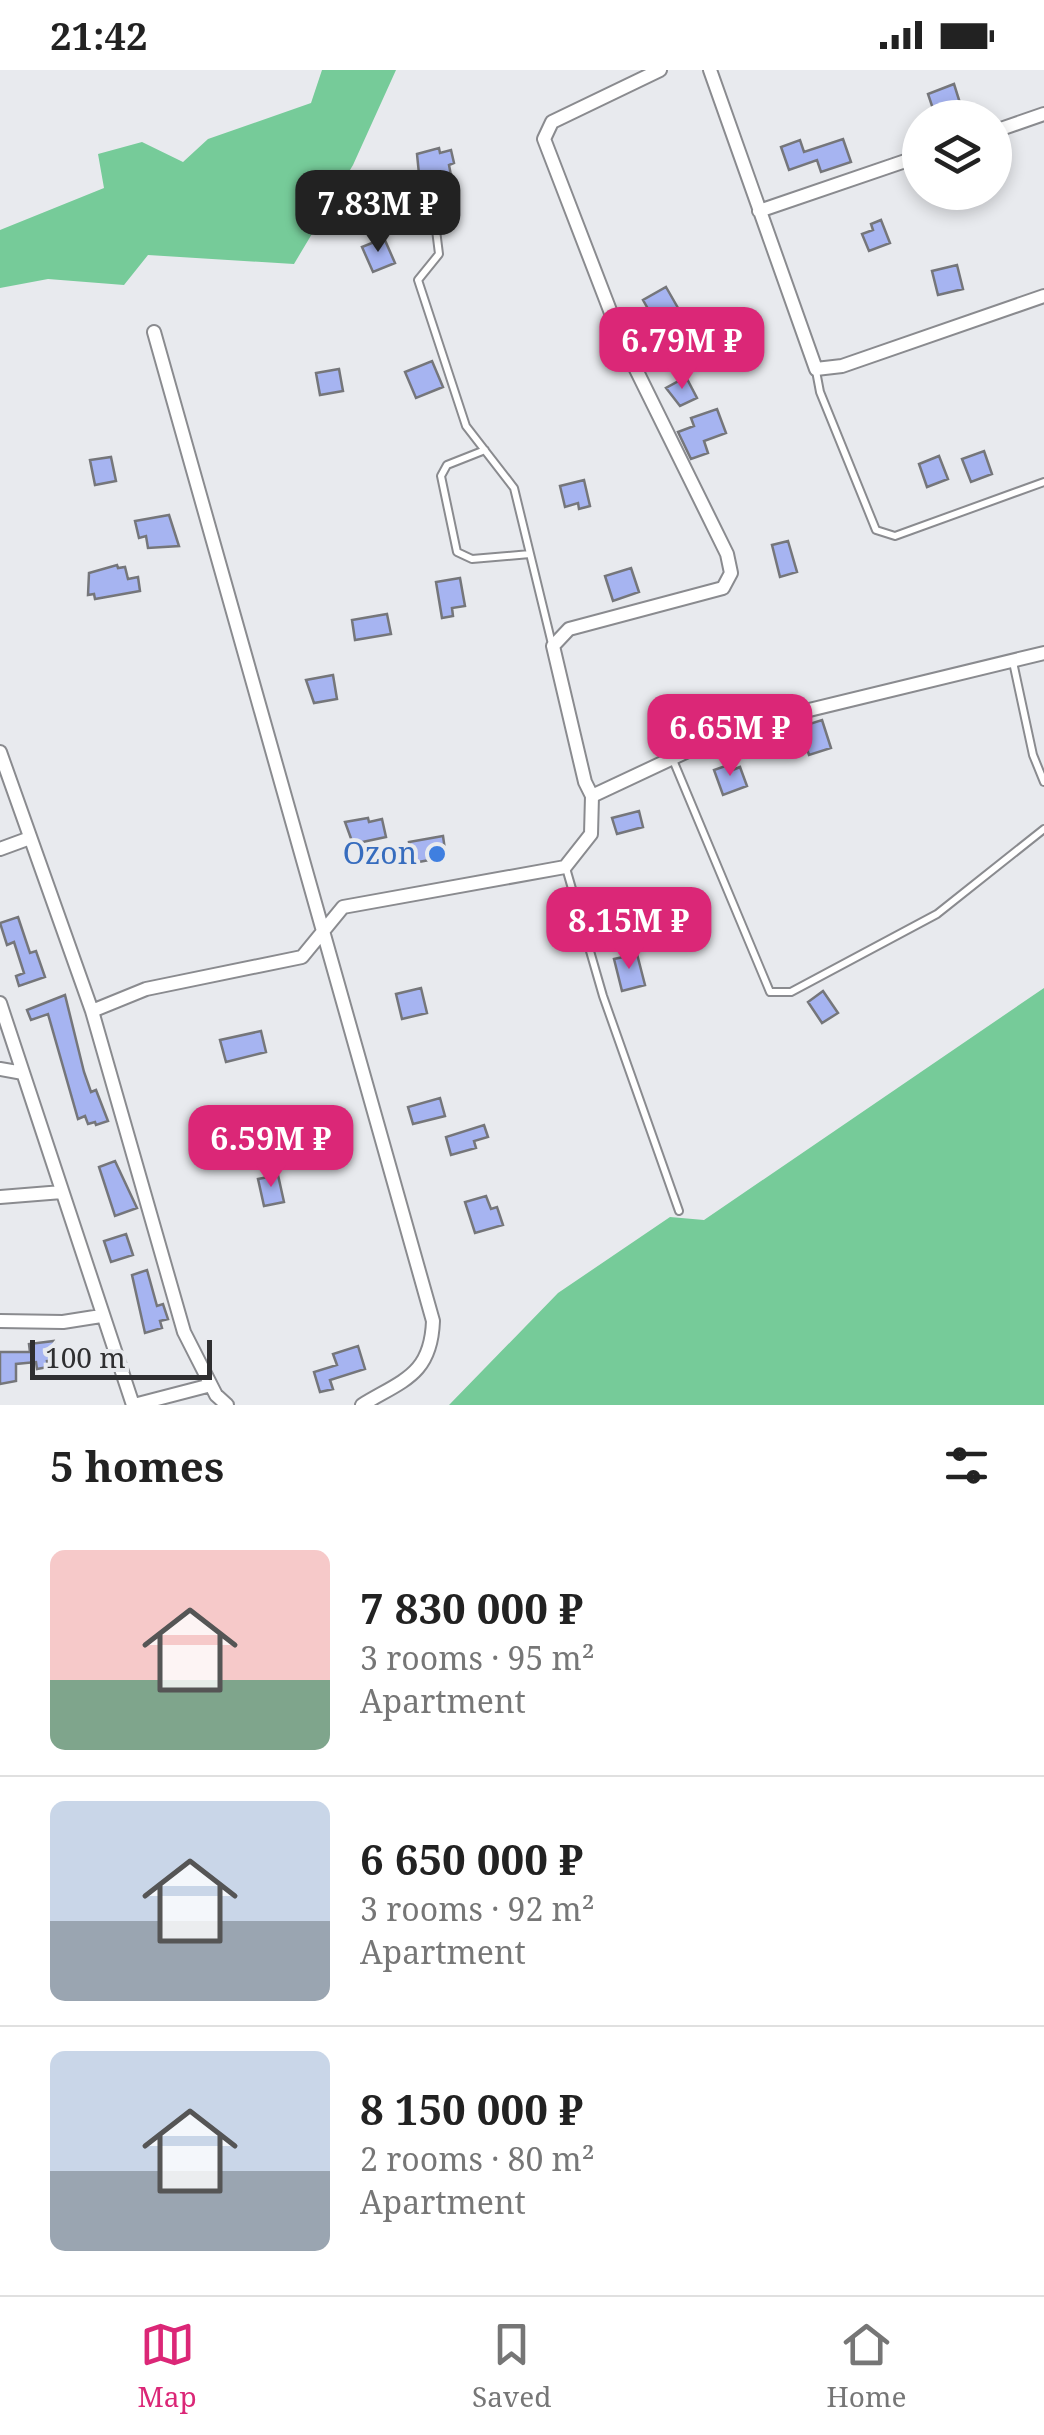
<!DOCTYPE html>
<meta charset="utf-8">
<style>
:root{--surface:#fff;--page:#f6f6f6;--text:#222;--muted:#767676;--line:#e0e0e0;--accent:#db2777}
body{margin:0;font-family:"Noto Serif",serif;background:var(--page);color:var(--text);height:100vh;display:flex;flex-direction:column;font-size:38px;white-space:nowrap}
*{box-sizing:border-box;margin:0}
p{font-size:32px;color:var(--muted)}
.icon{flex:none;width:55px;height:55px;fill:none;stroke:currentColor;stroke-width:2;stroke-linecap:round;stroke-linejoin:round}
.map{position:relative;height:1335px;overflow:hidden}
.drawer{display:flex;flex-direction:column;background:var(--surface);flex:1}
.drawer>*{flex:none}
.tools{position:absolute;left:902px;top:30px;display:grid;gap:20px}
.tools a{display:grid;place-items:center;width:110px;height:110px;border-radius:50%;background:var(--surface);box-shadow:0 5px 15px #0003;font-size:50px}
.scale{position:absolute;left:30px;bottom:25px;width:182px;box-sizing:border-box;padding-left:10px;border:5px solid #2f2f31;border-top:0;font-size:28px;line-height:35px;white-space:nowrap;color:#2f2f31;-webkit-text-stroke:8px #e8eaee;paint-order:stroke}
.price{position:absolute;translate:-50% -85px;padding:0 22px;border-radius:20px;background:var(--accent);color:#fff;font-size:32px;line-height:65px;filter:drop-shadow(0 2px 5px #0008)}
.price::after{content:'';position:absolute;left:50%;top:60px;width:30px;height:22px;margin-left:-15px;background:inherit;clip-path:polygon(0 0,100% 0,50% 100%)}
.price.selected{background:#222;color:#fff}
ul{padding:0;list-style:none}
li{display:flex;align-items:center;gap:30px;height:250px;padding:0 50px}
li+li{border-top:2px solid var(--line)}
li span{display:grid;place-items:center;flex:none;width:280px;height:200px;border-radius:15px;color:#555}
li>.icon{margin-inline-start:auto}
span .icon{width:120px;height:120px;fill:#fffc;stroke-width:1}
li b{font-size:42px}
h2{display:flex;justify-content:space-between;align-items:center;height:120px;padding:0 50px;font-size:42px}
.status{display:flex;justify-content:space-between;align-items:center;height:70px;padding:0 50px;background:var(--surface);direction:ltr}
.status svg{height:28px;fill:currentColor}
.tab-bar{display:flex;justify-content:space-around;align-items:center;height:140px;border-top:2px solid var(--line);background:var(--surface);font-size:28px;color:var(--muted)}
.tab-bar a{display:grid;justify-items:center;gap:5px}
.tab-bar .selected{color:var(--accent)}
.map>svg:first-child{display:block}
.forest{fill:#76cb99}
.building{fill:#a6b4f1;stroke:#75767a;stroke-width:2.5}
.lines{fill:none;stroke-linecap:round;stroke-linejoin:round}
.service-casing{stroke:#8a8b8f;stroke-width:10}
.minor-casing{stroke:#8a8b8f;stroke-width:16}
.service{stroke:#fff;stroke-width:6}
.minor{stroke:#fff;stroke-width:12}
.shop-dot{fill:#3f7fe0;stroke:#e8eaee;stroke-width:4}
.labels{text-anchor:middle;stroke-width:8;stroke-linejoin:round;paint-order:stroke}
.shop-label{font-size:30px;fill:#366cbe;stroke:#e8eaee;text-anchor:end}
</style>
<div class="status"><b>21:42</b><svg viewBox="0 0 49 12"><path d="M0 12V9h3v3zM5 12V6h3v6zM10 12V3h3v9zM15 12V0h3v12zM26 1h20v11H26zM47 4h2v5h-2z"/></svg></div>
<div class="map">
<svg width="1044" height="1335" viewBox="0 0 1044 1335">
<rect width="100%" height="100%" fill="#e8eaee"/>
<path class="forest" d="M322 0H396L353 95 294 194 148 185 124 215 48 209 0 218V160L104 118 98 84 142 72 183 92 208 69 311 33Z
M1044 918V1335H449L558 1223 670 1147 704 1150Z"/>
<path class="building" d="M954 14 960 33 934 42 928 24Z
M843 69 851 92 821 102 817 90 789 100 781 77 800 70 804 82Z
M439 78 440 83 451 80 454 93 449 95 452 111 420 114 417 84Z
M881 150 890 173 869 181 862 164 873 160 871 154Z
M384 168 395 193 373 202 362 177Z
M957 195 963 219 938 225 932 201Z
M666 217 678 238 655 251 643 230Z
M432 291 443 317 416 328 405 302Z
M339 299 343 321 320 325 316 303Z
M686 307 697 328 680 336 666 318Z
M717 339 726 363 704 371 708 383 691 389 678 362 694 356 691 348Z
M984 381 992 404 971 412 962 389Z
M939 386 948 409 927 417 919 394Z
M111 387 116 411 95 415 90 390Z
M584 410 590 436 579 439 578 433 565 437 560 416Z
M169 445 179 476 148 478 146 466 139 468 135 451Z
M788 471 797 502 780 507 772 475Z
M117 495 118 498 125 497 128 509 138 507 140 521 95 529 94 524 88 525 89 503Z
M631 498 639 522 613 531 605 506Z
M460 508 465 536 452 538 453 546 442 548 436 512Z
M387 544 391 564 355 570 352 550Z
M333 605 337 629 314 633 306 610Z
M822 650 831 678 809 685 800 657Z
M728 695 730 701 740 697 747 716 723 725 714 700Z
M639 741 643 757 617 764 612 748Z
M368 748 369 752 382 749 386 767 353 774 345 752Z
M443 766 446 787 413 793 409 772Z
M18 847 30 883 36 881 45 907 19 916 16 906 24 903 14 872 7 875 0 853Z
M637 884 645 915 622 921 614 889Z
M421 918 427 943 402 949 396 924Z
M823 921 838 943 822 953 808 932Z
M65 925 84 1002 91 1022 96 1020 108 1051 96 1055 95 1052 88 1054 85 1046 78 1049 48 944 31 950 27 940Z
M261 961 266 982 226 992 220 970Z
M440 1028 445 1046 413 1054 408 1037Z
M326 1046 335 1078 310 1086 301 1054Z
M484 1055 488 1067 474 1071 476 1078 451 1085 446 1067Z
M115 1091 137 1138 115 1146 99 1097Z
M278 1105 284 1132 264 1136 258 1109Z
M486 1126 491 1139 497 1137 503 1155 475 1163 465 1132Z
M126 1164 133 1185 111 1192 104 1171Z
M147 1200 157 1236 163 1234 168 1249 160 1251 162 1258 145 1263 132 1205Z
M54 1271 56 1290 47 1291 48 1297 37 1299 36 1292 16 1294V1311L0 1314V1282H30L29 1274Z
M358 1276 365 1299 330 1310 333 1319 320 1322 314 1302 337 1295 333 1284Z"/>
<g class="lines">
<defs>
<path id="service" d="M436 160 439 184 418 210 466 356 514 418 552 574
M816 301 820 322 876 460 895 466 1044 412
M485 380 447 395 441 406 457 482 472 489 530 484
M1013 592 1033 685 1044 712
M673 690 770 922H791L937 844 1044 759
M566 798 603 926 679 1141"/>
<path id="minor" d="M710 0 816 299 842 296 1044 226
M995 61 1044 44
M759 141 920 86
M154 262 433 1251C431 1305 403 1310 362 1335
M0 682 92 941
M592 726 585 712 553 576 569 559 723 518 731 503 727 484 621 269 544 69 552 52 660 0
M0 779 30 768
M0 933 133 1335
M0 999 23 1003
M0 1127 62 1122
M0 1251 63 1252 101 1246
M134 1335 211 1315
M227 1335 216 1325 184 1262 92 941 146 919 302 887 343 837 565 797 591 764 592 726 739 657 1044 583"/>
</defs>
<use href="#service" class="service-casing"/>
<use href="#minor" class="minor-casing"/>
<use href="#service" class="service"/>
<use href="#minor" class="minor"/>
</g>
<circle class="shop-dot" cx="437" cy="784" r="10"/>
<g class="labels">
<g class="shop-label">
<text x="417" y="794">Ozon</text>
</g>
</g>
</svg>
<div class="tools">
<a><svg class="icon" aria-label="layers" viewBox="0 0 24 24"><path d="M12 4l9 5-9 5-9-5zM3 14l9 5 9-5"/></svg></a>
</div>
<div class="scale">100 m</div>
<b class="price selected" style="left:378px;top:185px">7.83M ₽</b>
<b class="price" style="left:682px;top:322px">6.79M ₽</b>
<b class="price" style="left:730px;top:709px">6.65M ₽</b>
<b class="price" style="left:629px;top:902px">8.15M ₽</b>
<b class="price" style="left:271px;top:1120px">6.59M ₽</b>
</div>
<section class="drawer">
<h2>5 homes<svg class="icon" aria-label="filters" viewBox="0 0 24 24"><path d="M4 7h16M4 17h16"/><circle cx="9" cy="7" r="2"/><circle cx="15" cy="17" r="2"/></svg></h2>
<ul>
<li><span style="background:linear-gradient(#f6c9c9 65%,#7fa58c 0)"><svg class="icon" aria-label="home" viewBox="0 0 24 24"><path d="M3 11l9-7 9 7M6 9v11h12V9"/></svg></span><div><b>7 830 000 ₽</b><p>3 rooms · 95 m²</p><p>Apartment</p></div></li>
<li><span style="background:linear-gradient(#c9d6e8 60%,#9aa5b1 0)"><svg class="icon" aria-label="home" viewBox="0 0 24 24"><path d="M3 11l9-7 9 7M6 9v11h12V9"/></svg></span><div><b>6 650 000 ₽</b><p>3 rooms · 92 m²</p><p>Apartment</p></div></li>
<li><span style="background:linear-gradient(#c9d6e8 60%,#9aa5b1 0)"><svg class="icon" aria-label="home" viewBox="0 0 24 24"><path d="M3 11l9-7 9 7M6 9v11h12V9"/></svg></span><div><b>8 150 000 ₽</b><p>2 rooms · 80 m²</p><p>Apartment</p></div></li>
</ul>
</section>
<nav class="tab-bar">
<a class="selected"><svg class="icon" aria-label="map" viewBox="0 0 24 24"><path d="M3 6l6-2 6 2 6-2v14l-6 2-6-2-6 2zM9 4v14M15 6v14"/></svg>Map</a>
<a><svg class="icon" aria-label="saved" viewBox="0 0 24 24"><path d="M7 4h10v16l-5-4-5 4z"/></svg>Saved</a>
<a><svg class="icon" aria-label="home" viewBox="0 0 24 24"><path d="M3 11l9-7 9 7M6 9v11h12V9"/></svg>Home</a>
</nav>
